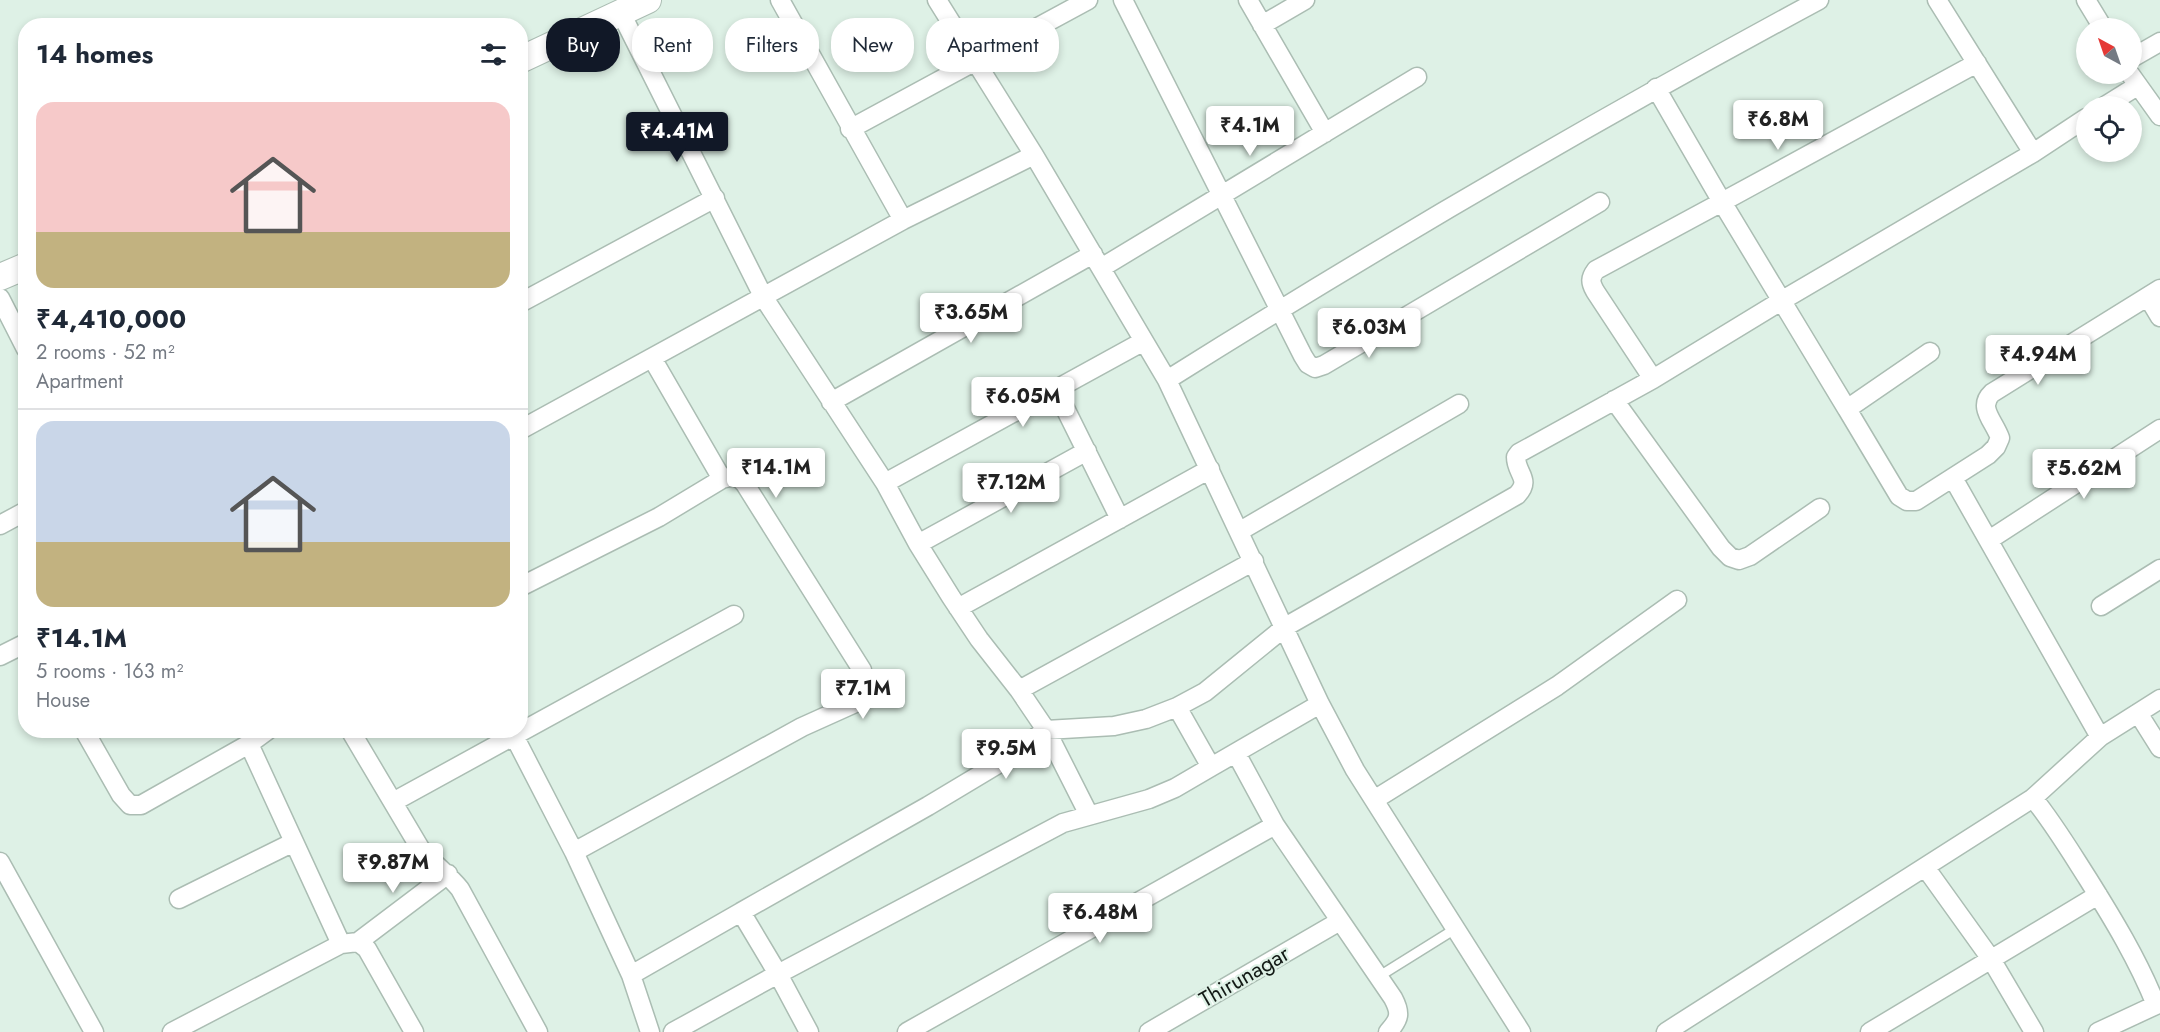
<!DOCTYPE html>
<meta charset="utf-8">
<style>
:root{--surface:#fff;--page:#f6f6f7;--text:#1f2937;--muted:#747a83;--line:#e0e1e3;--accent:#111827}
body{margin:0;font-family:Jost,sans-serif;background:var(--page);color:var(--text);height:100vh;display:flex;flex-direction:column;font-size:22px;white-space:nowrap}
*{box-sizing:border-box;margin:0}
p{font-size:20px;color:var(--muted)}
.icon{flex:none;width:33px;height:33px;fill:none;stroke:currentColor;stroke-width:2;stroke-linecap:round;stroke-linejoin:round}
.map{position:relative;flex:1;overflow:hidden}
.panel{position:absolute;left:18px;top:18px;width:510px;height:720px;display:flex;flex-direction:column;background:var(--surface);border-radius:24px;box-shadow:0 3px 9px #0003}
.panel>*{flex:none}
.guide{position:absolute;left:546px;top:18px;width:570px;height:54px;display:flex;gap:12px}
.needle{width:39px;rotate:320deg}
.tools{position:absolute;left:2076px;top:18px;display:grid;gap:12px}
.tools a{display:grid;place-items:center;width:66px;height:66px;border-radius:50%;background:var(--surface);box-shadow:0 3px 9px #0003;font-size:30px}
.price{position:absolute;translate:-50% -51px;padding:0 14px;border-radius:6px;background:#fff;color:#222;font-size:20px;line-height:39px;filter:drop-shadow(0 2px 3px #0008)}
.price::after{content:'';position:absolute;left:50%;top:36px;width:18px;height:14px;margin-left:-9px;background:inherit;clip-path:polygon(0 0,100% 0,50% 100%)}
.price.current{background:var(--accent);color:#fff}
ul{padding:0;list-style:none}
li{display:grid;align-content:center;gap:12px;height:318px;padding:0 18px}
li+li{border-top:2px solid var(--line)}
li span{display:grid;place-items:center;height:186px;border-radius:18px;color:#555}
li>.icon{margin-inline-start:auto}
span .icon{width:108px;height:108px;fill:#fffc;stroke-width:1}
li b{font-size:26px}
h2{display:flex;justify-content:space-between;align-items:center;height:72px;padding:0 18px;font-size:26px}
.tag{padding:0 21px;border-radius:24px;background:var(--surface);box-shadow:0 3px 9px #0003;font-size:21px;line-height:54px}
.tag.current{background:var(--accent);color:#fff}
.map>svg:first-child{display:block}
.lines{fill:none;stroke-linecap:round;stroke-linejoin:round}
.lane-casing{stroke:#abbdb3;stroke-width:12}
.street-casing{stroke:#abbdb3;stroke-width:21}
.secondary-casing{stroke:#abbdb3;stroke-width:28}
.lane{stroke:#fff;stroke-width:9}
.street{stroke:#fff;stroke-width:18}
.secondary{stroke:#fff;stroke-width:26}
.labels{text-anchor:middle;stroke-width:4.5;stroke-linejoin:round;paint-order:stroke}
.street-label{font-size:22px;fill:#121915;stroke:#def1e6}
</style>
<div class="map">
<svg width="2160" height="1032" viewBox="0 0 2160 1032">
<rect width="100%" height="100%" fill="#def1e6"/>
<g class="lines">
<defs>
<path id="lane" d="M1378 977 1455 929"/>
<path id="street" d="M780 0 903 220
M937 0 1034 155 1167 380 1320 704 1355 770 1521 1032
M1123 0 1303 356 1308 364 1315 368 1324 365 1600 202
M1248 0 1325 133
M1937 0 2033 153
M2086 0 2103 28
M621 13 764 298 885 483 918 544 951 597 979 639 1019 690 1046 730 1089 815
M1262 25 1305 0
M2132 58 2160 42
M2130 74 2160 116
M2105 106 2137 86
M850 129 1088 0
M1101 268 1417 77
M2148 297 2160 317
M0 298 26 349
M520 303 715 198
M1930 352 1847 409 1722 202 1977 63
M1653 379 1595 291C1590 282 1590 278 1596 270L1722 202 1656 88
M1167 380C1380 246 1598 119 1819 0
M1056 390 1120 519
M1614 400 1721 548 1730 557 1739 560 1750 556 1820 508
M831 402 1093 254
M1847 409 1899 496 1907 501H1916L1988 455 1996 447 2000 438C1994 421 1977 407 1992 393L2160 289
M520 430 903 220 1034 155
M1953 478 2100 737
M885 483 1144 341
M0 525 26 511
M1240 531 1459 404
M1989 540 2160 429
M918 544 1087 451
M520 587 659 517 722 479
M2101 606 2160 569
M958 608 1210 469
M0 656 26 643
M1019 690 1254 561
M1177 707 1211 767 1320 704
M2138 713 2160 748
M84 730 121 795 130 805H141L249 744 341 944 358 942 367 949 414 1032
M350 730 420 848C432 863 448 874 460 889L538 1032
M511 730 574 852 631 975 650 1032
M249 744 268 730
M1236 753 1275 825 1393 998C1401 1013 1400 1019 1388 1032
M2033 798C2054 824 2070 851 2088 879 2113 919 2138 960 2156 1005L2160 1004
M1374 800 1557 686 1677 600
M393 802 734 615
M574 852 802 727 862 700V670L745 484C738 475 732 476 722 479L652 358
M0 862 94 1032
M1925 867 1991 959 2034 1032
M179 899 294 842
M358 942 448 874
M631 975 741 912
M172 1032 341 944
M673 1032 778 974 1063 823 1149 799 1175 788 1211 767
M809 1032 778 974 741 912 928 806 1003 761 1046 730 1114 726 1146 719 1177 707 1205 692 1285 627 1517 495C1532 479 1516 474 1516 457L1519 453 1653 379 1781 301 2033 153 2086 118
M907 1032 1275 825
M1149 1032 1340 921
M1666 1032 2033 798 2100 737 2160 699
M1870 1032 2098 895
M2098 1032 2156 1005"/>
<path id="secondary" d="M520 60 648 0
M0 277 26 266"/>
</defs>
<use href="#lane" class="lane-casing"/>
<use href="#street" class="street-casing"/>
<use href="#secondary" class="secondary-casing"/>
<use href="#lane" class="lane"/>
<use href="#street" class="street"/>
<use href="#secondary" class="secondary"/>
</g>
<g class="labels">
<g class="street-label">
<text transform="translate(1244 976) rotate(-30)" y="8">Thirunagar</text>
</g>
</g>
</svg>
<div class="tools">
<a><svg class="needle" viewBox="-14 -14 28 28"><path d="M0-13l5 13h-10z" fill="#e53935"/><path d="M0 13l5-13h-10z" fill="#747a83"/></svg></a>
<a><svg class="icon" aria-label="locate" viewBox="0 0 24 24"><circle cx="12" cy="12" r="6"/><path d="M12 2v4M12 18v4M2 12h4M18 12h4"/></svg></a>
</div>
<b class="price" style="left:1778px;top:151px">₹6.8M</b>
<b class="price" style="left:1250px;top:157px">₹4.1M</b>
<b class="price current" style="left:677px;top:163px">₹4.41M</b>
<b class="price" style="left:971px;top:344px">₹3.65M</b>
<b class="price" style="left:1369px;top:359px">₹6.03M</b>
<b class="price" style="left:2038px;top:386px">₹4.94M</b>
<b class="price" style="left:1023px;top:428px">₹6.05M</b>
<b class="price" style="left:776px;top:499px">₹14.1M</b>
<b class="price" style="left:2084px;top:500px">₹5.62M</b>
<b class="price" style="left:1011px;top:514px">₹7.12M</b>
<b class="price" style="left:863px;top:720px">₹7.1M</b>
<b class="price" style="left:1006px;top:780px">₹9.5M</b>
<b class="price" style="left:393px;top:894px">₹9.87M</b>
<b class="price" style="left:1100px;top:944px">₹6.48M</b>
<div class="guide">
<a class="tag current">Buy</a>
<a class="tag">Rent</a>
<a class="tag">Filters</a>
<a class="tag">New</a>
<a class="tag">Apartment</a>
</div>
<section class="panel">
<h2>14 homes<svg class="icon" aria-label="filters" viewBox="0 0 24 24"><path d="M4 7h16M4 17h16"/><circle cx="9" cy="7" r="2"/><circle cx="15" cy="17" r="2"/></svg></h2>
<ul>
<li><span style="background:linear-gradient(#f6c9c9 70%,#c2b280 0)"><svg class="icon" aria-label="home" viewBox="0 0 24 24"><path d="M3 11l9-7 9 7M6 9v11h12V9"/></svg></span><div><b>₹4,410,000</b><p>2 rooms · 52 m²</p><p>Apartment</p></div></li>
<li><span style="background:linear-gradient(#c9d6e8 65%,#c2b280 0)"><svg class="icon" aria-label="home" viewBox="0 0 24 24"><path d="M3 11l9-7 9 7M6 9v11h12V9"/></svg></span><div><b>₹14.1M</b><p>5 rooms · 163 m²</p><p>House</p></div></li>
</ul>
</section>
</div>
